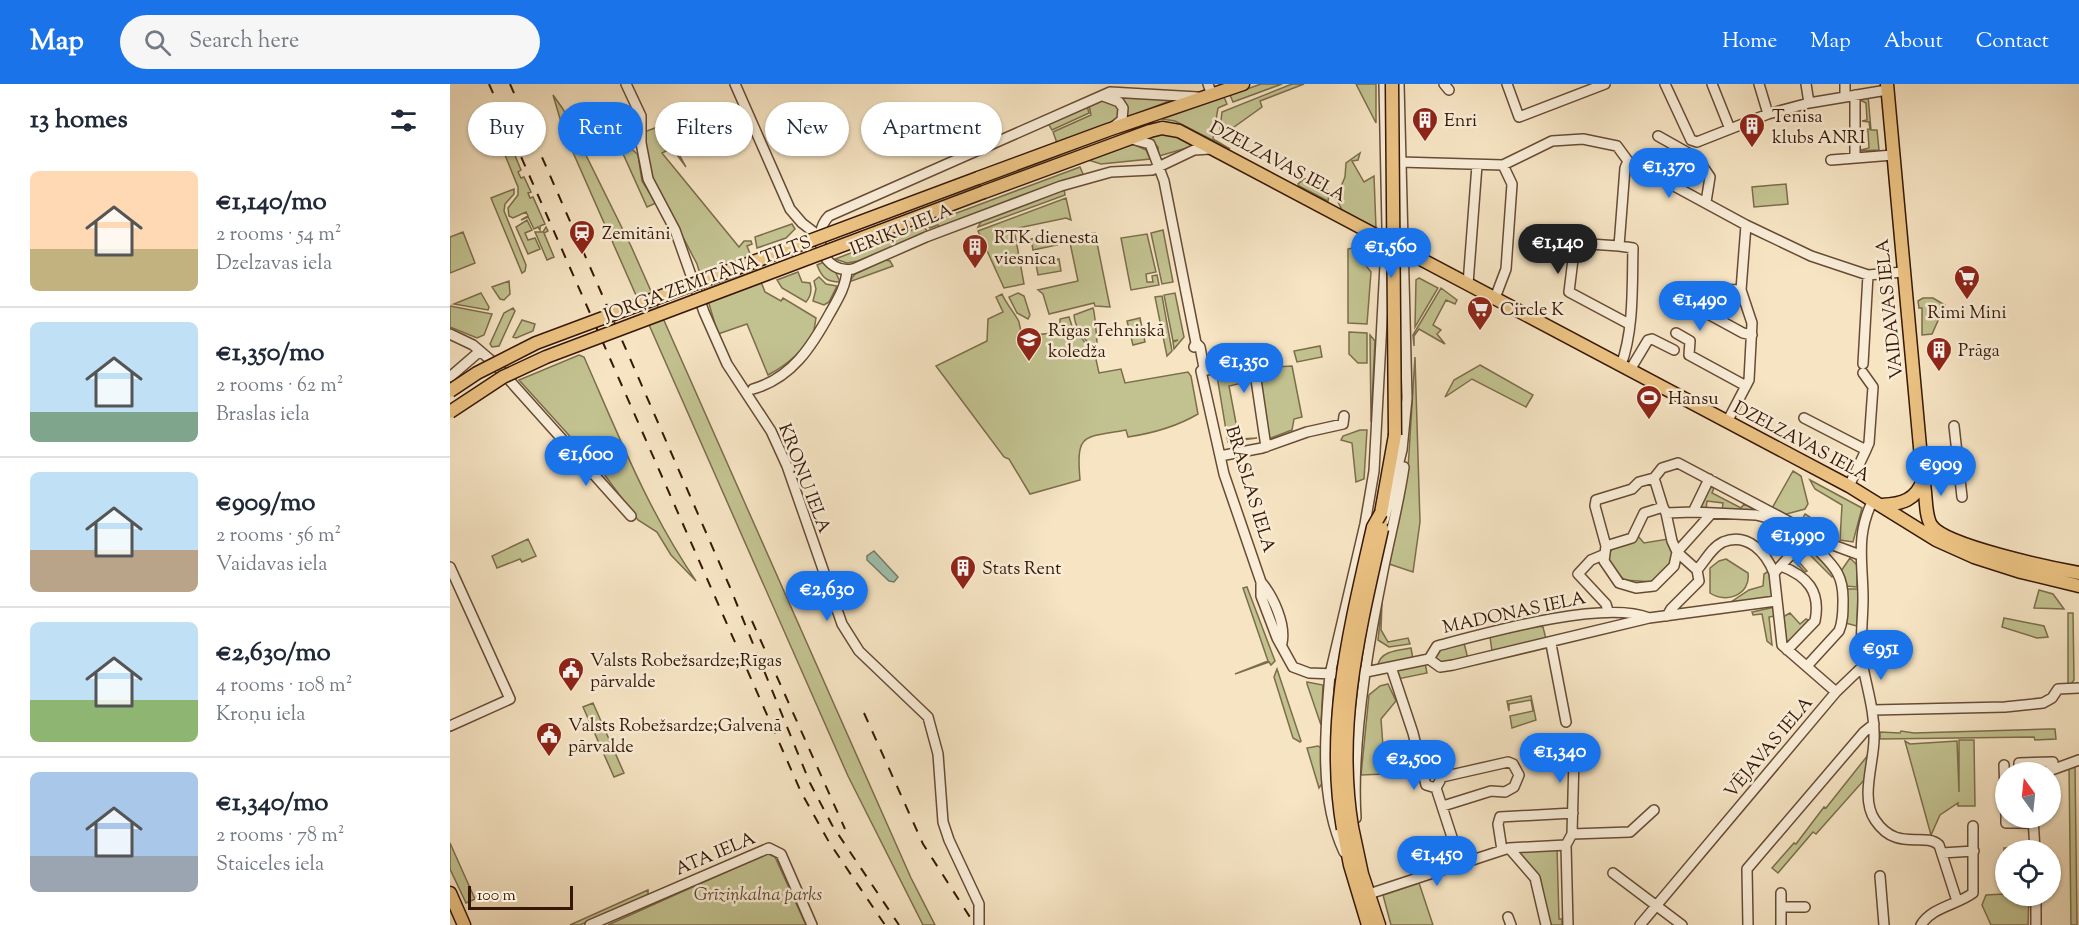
<!DOCTYPE html>
<meta charset="utf-8">
<style>
:root{--surface:#fff;--page:#f6f6f7;--text:#1f2937;--muted:#747a83;--line:#e0e1e3;--accent:#1a73e8}
body{margin:0;font-family:"Sorts Mill Goudy",serif;background:var(--page);color:var(--text);height:100vh;display:flex;flex-direction:column;font-size:22px;white-space:nowrap}
*{box-sizing:border-box;margin:0}
p{font-size:20px;color:var(--muted)}
.icon{flex:none;width:33px;height:33px;fill:none;stroke:currentColor;stroke-width:2;stroke-linecap:round;stroke-linejoin:round}
.map{position:relative;flex:1;overflow:hidden}
.drawer{display:flex;flex-direction:column;background:var(--surface);width:450px}
.drawer>*{flex:none}
.top-card{position:absolute;left:18px;top:18px;width:570px;height:54px;display:flex;gap:12px}
.needle{width:39px;rotate:345deg}
.controls{position:absolute;left:1545px;top:678px;display:grid;gap:12px}
.controls a{display:grid;place-items:center;width:66px;height:66px;border-radius:50%;background:var(--surface);box-shadow:0 2px 4px #0004;font-size:30px}
.scale{position:absolute;left:18px;bottom:15px;width:105px;box-sizing:border-box;padding-left:6px;border:3px solid #371806;border-top:0;font-size:16px;line-height:21px;white-space:nowrap;color:#371806;-webkit-text-stroke:4px #f9edd8;paint-order:stroke}
.price{position:absolute;translate:-50% -51px;padding:0 14px;border-radius:21px;background:var(--accent);color:#fff;font-size:20px;line-height:39px;filter:drop-shadow(0 2px 3px #0008)}
.price::after{content:'';position:absolute;left:50%;top:36px;width:18px;height:14px;margin-left:-9px;background:inherit;clip-path:polygon(0 0,100% 0,50% 100%)}
.price.active{background:#222;color:#fff}
ul{padding:0;list-style:none}
li{display:flex;align-items:center;gap:18px;height:150px;padding:0 30px}
li+li{border-top:2px solid var(--line)}
li span{display:grid;place-items:center;flex:none;width:168px;height:120px;border-radius:9px;color:#555}
li>.icon{margin-inline-start:auto}
span .icon{width:72px;height:72px;fill:#fffc;stroke-width:1}
li b{font-size:26px}
h2{display:flex;justify-content:space-between;align-items:center;height:72px;padding:0 30px;font-size:26px}
.chip{padding:0 21px;border-radius:27px;background:var(--surface);box-shadow:0 2px 4px #0004;font-size:21px;line-height:54px}
.chip.active{background:var(--accent);color:#fff}
header{display:flex;align-items:center;gap:36px;box-sizing:border-box;height:84px;padding:0 30px;background:var(--accent);color:#fff}
header strong{font-size:28px}
nav{display:flex;gap:33px;margin-inline-start:auto;font-size:21px}
.search{width:420px;height:54px;background:var(--page);display:flex;align-items:center;gap:15px;box-sizing:border-box;padding:0 21px;border-radius:33px;color:var(--muted);font-size:22px}
main{display:flex;flex:1;min-height:0}
.map>svg:first-child{display:block}
.green{fill:#c2c290;stroke:#7c6d4b;stroke-width:1.5}
.water{fill:#9ebfad;stroke:#757c6a;stroke-width:1.5}
.lines{fill:none;stroke-linecap:round;stroke-linejoin:round}
.minor-casing{stroke:#674b35;stroke-width:12}
.major-casing{stroke:#371806;stroke-width:15}
.minor{stroke:#f9edd8;stroke-width:9}
.major{stroke:#ebc282;stroke-width:12}
.rail{stroke:#371806;stroke-width:2;stroke-dasharray:10 10;stroke-linecap:butt}
.major-bridge-casing{stroke:#371806;stroke-width:15;stroke-linecap:butt}
.major-bridge{stroke:#ebc282;stroke-width:12}
.labels{text-anchor:middle;stroke-width:5;stroke-linejoin:round;paint-order:stroke}
.poi-label{font-size:18px;fill:#371806;stroke:#f9edd8;text-anchor:start}
.street-label{font-size:18px;fill:#371806;stroke:#f9edd8}
.park-label{font-size:18px;font-style:italic;fill:#614b2f;stroke:#f9edd8}
</style>
<header>
<strong>Map</strong>
<div class="search"><svg class="icon" aria-label="search" viewBox="0 0 24 24"><circle cx="10" cy="10" r="6"/><path d="M15 15l6 6"/></svg>Search here</div>
<nav><a>Home</a><a>Map</a><a>About</a><a>Contact</a></nav>
</header>
<main>
<section class="drawer">
<h2>13 homes<svg class="icon" aria-label="filters" viewBox="0 0 24 24"><path d="M4 7h16M4 17h16"/><circle cx="9" cy="7" r="2"/><circle cx="15" cy="17" r="2"/></svg></h2>
<ul>
<li><span style="background:linear-gradient(#ffd9b3 65%,#c2b280 0)"><svg class="icon" aria-label="home" viewBox="0 0 24 24"><path d="M3 11l9-7 9 7M6 9v11h12V9"/></svg></span><div><b>€1,140/mo</b><p>2 rooms · 54 m²</p><p>Dzelzavas iela</p></div></li>
<li><span style="background:linear-gradient(#bfe0f5 75%,#7fa58c 0)"><svg class="icon" aria-label="home" viewBox="0 0 24 24"><path d="M3 11l9-7 9 7M6 9v11h12V9"/></svg></span><div><b>€1,350/mo</b><p>2 rooms · 62 m²</p><p>Braslas iela</p></div></li>
<li><span style="background:linear-gradient(#bfe0f5 65%,#b9a48a 0)"><svg class="icon" aria-label="home" viewBox="0 0 24 24"><path d="M3 11l9-7 9 7M6 9v11h12V9"/></svg></span><div><b>€909/mo</b><p>2 rooms · 56 m²</p><p>Vaidavas iela</p></div></li>
<li><span style="background:linear-gradient(#bfe0f5 65%,#8fb573 0)"><svg class="icon" aria-label="home" viewBox="0 0 24 24"><path d="M3 11l9-7 9 7M6 9v11h12V9"/></svg></span><div><b>€2,630/mo</b><p>4 rooms · 108 m²</p><p>Kroņu iela</p></div></li>
<li><span style="background:linear-gradient(#a9c7e8 70%,#9aa5b1 0)"><svg class="icon" aria-label="home" viewBox="0 0 24 24"><path d="M3 11l9-7 9 7M6 9v11h12V9"/></svg></span><div><b>€1,340/mo</b><p>2 rooms · 78 m²</p><p>Staiceles iela</p></div></li>
</ul>
</section>
<div class="map">
<svg width="1629" height="841" viewBox="0 0 1629 841">
<rect width="100%" height="100%" fill="#f6e4c3"/>
<filter id="stains"><feTurbulence type="fractalNoise" baseFrequency=".00333" numOctaves="4"/><feColorMatrix values="0 0 0 0 .2 0 0 0 0 .09 0 0 0 0 .02 0 0 0 .5 -.17"/></filter>
<radialGradient id="worn" r=".72"><stop offset=".6" stop-color="#630" stop-opacity="0"/><stop offset="1" stop-color="#630" stop-opacity=".3"/></radialGradient>
<path class="green" d="M811 0H832L783 18 780 11Z
M842 0H854L810 17 812 23 773 51 772 55 769 53 772 28Z
M906 0H926V39Z
M103 11 113 25 181 162 461 794 485 841H473L398 692 114 48Z
M1418 11 1421 46H1427L1429 66 1407 67 1419 64 1418 47 1413 46 1420 45 1419 38 1412 37 1417 36 1416 19 1410 16Z
M666 12 722 16 676 34Z
M774 13 777 20 768 24 763 55 780 65 725 37 712 35Z
M652 16 668 21 670 30 666 38 607 59 603 48 641 31 639 21Z
M137 20 188 71 192 97 206 119 197 123 174 72Z
M637 22 639 29 602 46 598 39Z
M46 23 48 27 46 28 57 55 55 58 57 64 61 62 71 86 68 88 71 94 74 93 81 108 78 109 80 114 83 113 95 140 90 142V146L88 143 84 145 78 133 71 136 78 132 76 128 63 134 59 132 58 124 68 111V103L37 27Z
M213 41 236 83 222 64 212 69 289 163 294 157H301L302 160 297 162 315 208 331 217 333 214 366 234 364 246 366 248C352 267 339 280 318 291L297 240 268 250 247 180 198 86 194 48Z
M715 49 725 51 744 62 709 72 708 63 699 54Z
M683 60 696 66 700 75 651 80 638 76Z
M910 69 908 76 902 77 914 98 924 92 926 144 892 126 886 114 895 93 896 79Z
M630 83 633 90 490 144 488 141 480 144 477 140Z
M854 95C863 94 877 102 879 111L878 117 849 102 848 100Z
M1336 100 1338 120 1304 123 1302 103Z
M64 105V110L55 120 54 127 76 181 75 187 72 189 41 114Z
M614 105 615 111 528 143 532 136Z
M616 114 621 136 616 134 564 145 574 200 554 204 528 147Z
M77 136 82 146 75 149 78 156 85 154 90 165 78 170 66 143Z
M342 140 345 145 336 154 307 164 305 153Z
M473 142 478 148 408 177 397 179 385 175Z
M96 143 98 147 94 149 104 173 97 176 85 148H93Z
M713 146 723 198 712 200 701 149Z
M13 148 25 179 0 189V153Z
M645 149 660 223 645 222 644 219 599 230 593 210 588 206 628 197 619 154Z
M605 150 607 161 583 166 581 155Z
M697 150 706 188 696 190 697 198H703L702 192 707 191 709 201 681 206 671 154Z
M902 164 921 188 917 240 898 239V165Z
M609 175 611 187 588 191 586 180Z
M435 176 440 177 443 182 399 198 405 190Z
M374 178 386 189 390 198C377 198 372 194 367 181Z
M348 188 352 198 360 199C362 206 361 212 356 218L332 204 327 196Z
M369 193 376 200 387 202 379 218 374 221 363 217 366 205 364 197Z
M969 194 988 204 965 243 966 196Z
M59 197 60 210 54 216 50 215 42 203Z
M991 204 1007 216 1005 220 996 216 983 241 991 246 987 250 995 260 969 245 964 252V262L963 251Z
M31 209 39 223 38 226 4 220Z
M568 209 574 212 580 231 578 235 567 229 559 213Z
M725 209 734 253 724 265 723 258 728 256 723 257 714 211Z
M552 210C555 218 568 234 569 238 570 244 570 246 573 252L603 249 602 243 610 241V235L619 233 622 242 645 271 649 289 671 285 675 299 738 288 741 292 748 330C726 343 704 349 678 353L676 346C633 354 626 348 630 396L580 410 559 375 554 373 486 282 537 257 538 235 553 228 546 213Z
M712 212 722 267 717 272 705 213Z
M1473 214H1483L1495 221 1482 250 1472 251V224H1469L1468 217Z
M0 222 42 230 34 251 27 254 0 243Z
M63 224 65 227 49 262 42 263 40 260 54 229Z
M643 224C645 229 648 266 647 269 638 258 625 247 624 231Z
M690 234 695 258 683 261 677 237Z
M72 236 85 240 83 247 66 254 63 253Z
M899 248 917 249V279H908L899 270Z
M920 251 925 257 921 338Z
M870 262 872 273 847 278 844 267Z
M129 271 134 273C168 350 198 427 246 497L221 471 207 448 188 436 154 390 69 296Z
M965 273 970 438 963 488 939 480 958 385Z
M799 280 801 297 779 302 789 355 807 354 778 358 766 286Z
M1030 281 1083 311 1076 323 1022 295 995 313 1004 296Z
M842 282 852 333 844 335 842 346 821 354 817 352 807 284Z
M910 346H917L914 395 906 398 902 359 891 356 893 352Z
M1343 387 1351 392 1358 420 1355 425 1333 431 1321 426Z
M1360 396 1412 424 1403 458 1390 456 1392 421 1365 405Z
M1260 403 1264 404 1262 409 1291 424 1294 420 1304 425 1303 428 1272 427 1273 419 1257 417 1256 426 1249 425Z
M1355 430 1383 448 1382 452 1379 454 1350 439Z
M1187 451 1194 459 1218 455 1224 476 1203 498 1174 496 1158 477C1159 460 1173 457 1187 451Z
M78 455 86 472 72 478 70 475 47 484 42 472Z
M1358 463 1387 488 1382 493 1358 469 1349 478 1357 487 1355 488 1344 477Z
M1400 474 1407 481V503L1395 502 1391 487Z
M1276 475 1298 489C1301 511 1276 520 1260 509V484L1269 477Z
M1319 487 1323 513 1282 520 1281 518 1299 506 1313 502 1314 490Z
M797 503 825 577 821 581 819 578 785 590 818 577 793 504Z
M1395 505H1408L1407 542 1395 539Z
M1589 506 1603 510 1614 525 1584 524Z
M932 518 931 546 938 558 958 554 960 560 939 563 928 556Z
M1325 523V532L1319 533 1322 561 1317 557 1312 530 1303 531 1302 528Z
M1340 529 1350 540 1356 535 1360 537 1338 559 1334 558 1331 534Z
M1618 529H1623L1624 596 1620 601 1618 599Z
M1554 534 1594 542 1598 553 1587 554 1552 543Z
M1089 542 1093 543 1096 555 1042 567 1040 553Z
M1014 559 1018 575 991 581 986 579 984 569 987 565Z
M961 564 963 575 928 582C929 567 949 566 961 564Z
M975 579 977 589 948 595 946 589 949 585Z
M827 585 851 657 850 658 843 654 824 593Z
M857 598 873 601 871 641 857 600Z
M938 600 946 617 931 635 935 690 911 691 919 611 930 602Z
M1081 612 1086 636 1062 644 1060 632 1083 627 1081 616 1059 620V627L1057 617Z
M143 619 174 689 164 693 133 623Z
M1599 645H1605L1606 655 1585 656 1584 653 1430 655V648L1450 649 1451 647 1464 649Z
M1509 656H1524L1525 722H1508V719L1490 731 1481 751 1455 657 1460 660 1507 657 1509 708Z
M868 662 871 664 873 698 869 704 857 664Z
M1418 671 1415 695 1366 750 1363 748 1328 789 1322 784 1344 759 1346 760 1374 723 1376 724Z
M1625 681 1627 841H1621L1619 682Z
M0 759 25 815 16 819 0 785Z
M1107 764 1109 835H1112V841H1100L1090 793 1064 770 1066 766Z
M1554 764H1578V766H1556V812H1579L1578 841H1541L1532 821 1536 811 1554 810Z
M316 769 325 773 356 841H158L314 771 149 841Z
M969 799 983 841H941L933 811Z
M198 806V811L130 841H120Z"/>
<path class="water" d="M424 467 448 493 444 498 439 497 417 476V472Z"/>
<g class="lines">
<defs>
<path id="minor" d="M176 0 191 32V59L198 95 225 146 254 228 277 280 321 347 337 382 392 540 409 567 478 633 488 670 493 738 499 756 529 820V841
M285 0 340 125 352 139 369 152
M758 0 762 11
M994 0 999 6
M1057 0 1069 33 1155 0
M1215 0 1241 56 1247 58 1318 30 1359 19 1437 6
M1262 0 1280 45
M1309 0 1318 30
M1356 0 1359 19
M653 12 669 18 673 24 672 36 663 43
M748 13 660 8 379 132C360 151 373 191 403 185L476 153 611 102 661 88 702 86 744 66 760 65
M1395 13V0
M1208 52 1247 74 1260 93 1256 118
M681 55 700 60 714 97 746 259 744 263
M1405 73V11
M1381 76 1443 71
M950 78 1053 81 1102 57 1133 55 1167 62 1178 77 1296 141 1361 172 1418 191 1453 188
M1169 162 1125 159 1119 208 1179 240
M1018 200 1027 81
M1291 206 1262 205 1260 231 1293 249 1302 251
M1045 214 1056 185 1062 100 1053 81
M1226 249 1240 257 1239 271 1296 302
M0 250 23 261 44 279 181 432
M746 259 750 263 754 284 751 287 774 390 811 498V512L827 554 843 583 859 589 885 590
M1413 280 1418 191
M1171 281C1184 246 1182 202 1183 164L1169 162 1175 84 1178 77
M1180 286 1198 256 1202 255 1224 266
M751 287 800 278 804 282 816 363
M1413 289 1423 303 1419 359 1416 366
M0 293 30 267
M303 305C342 294 362 262 380 229 388 215 396 202 397 186
M1354 334 1416 366 1399 402
M1277 338 1299 296 1302 239 1291 206 1296 141
M1504 342 1512 413
M770 372 812 364 857 348 893 340 894 332
M1204 394 1212 384 1228 379 1383 461 1410 471
M1423 416C1405 452 1413 478 1413 515 1413 537 1409 562 1413 583 1418 608 1425 630 1424 655 1424 679 1410 714 1425 736 1447 769 1474 747 1489 761L1507 817
M1213 423 1204 394 1189 398 1182 405 1146 416 1145 422 1156 462 1154 477 1169 499 1186 504 1204 502 1224 482 1227 468 1247 486 1249 497 1221 525 1217 532
M1243 428 1306 431 1318 434 1347 466
M1216 429 1222 457 1227 468 1261 430
M934 437 952 366 957 314 949 0
M1361 449 1324 489 1332 561 1386 608
M1156 462 1182 454 1194 429 1213 423 1216 429 1243 428 1259 395
M1153 471 1141 476 1128 490 1156 520 1158 527
M1331 482C1357 492 1371 507 1365 537L1337 566
M0 483 60 615 0 642
M1247 486C1255 477 1262 463 1273 458 1298 448 1316 469 1324 489
M811 498C823 512 836 540 832 559
M1101 560 1116 638
M979 575 987 562C1036 549 1155 515 1199 534L1326 517
M979 575 990 583 1003 581 1199 534
M1357 582 1389 547C1393 538 1393 528 1393 518 1394 484 1378 479 1358 455
M941 583 963 649 976 701 986 704 1011 781
M898 589 916 588 979 575
M1423 626 1555 623 1593 619 1602 614 1608 605 1629 604
M1554 681 1556 732
M1569 688V679L1603 678
M1596 688 1629 676
M986 704 992 693 1058 678 1063 680 1069 691 1064 703 1055 708 1041 707 993 722
M906 734C901 659 918 561 933 487 940 452 949 418 954 383
M1556 734V739H1583
M1583 734 1585 766
M1122 750 1124 674 1130 655
M1116 761 1118 841
M1059 764 1085 794 1096 841
M1052 766 1048 740 1050 733 1123 729
M894 768C869 715 875 647 880 590L915 440 924 387 937 144 934 0
M1492 769 1524 767
M1163 789 1232 841
M1430 792 1434 841
M1331 809V841
M919 810 1059 764 1116 761 1122 750 1180 748 1204 726
M1586 812V841
M1331 823H1355
M1058 833 1061 841
M140 841 319 764 331 770 362 841
M1190 841 1386 608 1413 582
M1298 841 1297 785 1414 648 1424 640
M1471 841C1482 823 1507 821 1523 809V742"/>
<path id="major" d="M1437 0 1473 396C1477 409 1474 429 1481 441 1495 462 1602 484 1629 489
M528 94 658 46 793 0
M534 108 700 47 712 44 729 47 1399 402 1486 456 1524 473 1571 488 1629 502
M1432 421C1452 420 1466 416 1473 396
M931 438V429L945 351
M902 743 912 790 929 841
M893 745 900 781 918 841
M0 809 14 841"/>
</defs>
<use href="#minor" class="minor-casing"/>
<use href="#major" class="major-casing"/>
<use href="#minor" class="minor"/>
<use href="#major" class="major"/>
<path class="rail" d="M39 0 351 708 379 758 435 841
M60 0 279 501 360 699 382 741 449 841
M302 537 395 745
M414 629 473 760 525 841"/>
<defs>
<path id="major-bridge" d="M942 0 945 351
M0 307 27 289 86 259 528 94
M0 328 53 293 96 273 534 108
M902 743C885 640 910 544 932 445
M893 745C875 641 900 544 923 443L931 429"/>
</defs>
<use href="#major-bridge" class="major-bridge-casing"/>
<use href="#major-bridge" class="major-bridge"/>
</g>
<defs>
<symbol id="building-pin" viewBox="-11 -11 22 30"><path d="M0 17L-7.5 6A9.5 9.5 0 1 1 7.5 6Z" fill="#8f2418" stroke="#f9edd8"/><path d="M-4-6H4V6H1V3H-1V6H-4ZM-2.5-4.3h1.7v1.8h-1.7ZM.8-4.3h1.7v1.8H.8ZM-2.5-1h1.7V.8h-1.7ZM.8-1h1.7V.8H.8Z" fill="#fff"/></symbol>
<symbol id="station-pin" viewBox="-11 -11 22 30"><path d="M0 17L-7.5 6A9.5 9.5 0 1 1 7.5 6Z" fill="#8f2418" stroke="#f9edd8"/><path d="M-3-6H3Q5-6 5-4V2Q5 4 3 4L4.5 6H3L1.5 4h-3L-3 6H-4.5L-3 4Q-5 4-5 2V-4Q-5-6-3-6ZM-3.5-4v3h7v-3ZM-3.5 1v1.5H-2V1ZM2 1v1.5H3.5V1Z" fill="#fff"/></symbol>
<symbol id="supermarket-pin" viewBox="-11 -11 22 30"><path d="M0 17L-7.5 6A9.5 9.5 0 1 1 7.5 6Z" fill="#8f2418" stroke="#f9edd8"/><path d="M-6-5.5h2.5l.6 2H6L4.5 2H-2.5L-4.4-4H-6ZM-1.5 3.2a1.3 1.3 0 1 0 .1 0ZM3 3.2a1.3 1.3 0 1 0 .1 0Z" fill="#fff"/></symbol>
<symbol id="school-pin" viewBox="-11 -11 22 30"><path d="M0 17L-7.5 6A9.5 9.5 0 1 1 7.5 6Z" fill="#8f2418" stroke="#f9edd8"/><path d="M0-5L7-2L0 1L-7-2ZM-4 1L0 2.5L4 1V4Q0 6-4 4Z" fill="#fff"/></symbol>
<symbol id="stadium-pin" viewBox="-11 -11 22 30"><path d="M0 17L-7.5 6A9.5 9.5 0 1 1 7.5 6Z" fill="#8f2418" stroke="#f9edd8"/><path d="M0-5a6.5 5 0 1 0 0 10a6.5 5 0 1 0 0-10ZM-3.5-1.8h7v3.6h-7Z" fill="#fff"/></symbol>
<symbol id="civic-pin" viewBox="-11 -11 22 30"><path d="M0 17L-7.5 6A9.5 9.5 0 1 1 7.5 6Z" fill="#8f2418" stroke="#f9edd8"/><path d="M-.6-6.5H3V-4.5H.6V-3L4-1V1h2V6H-6V1h2V-1L-.6-3ZM-1.2 2.5V6h2.4V2.5Z" fill="#fff"/></symbol>
</defs>
<g fill-rule="evenodd">
<use href="#building-pin" x="960" y="21" width="30" height="40"/>
<use href="#building-pin" x="1287" y="27" width="30" height="40"/>
<use href="#station-pin" x="117" y="134" width="30" height="40"/>
<use href="#building-pin" x="510" y="148" width="30" height="40"/>
<use href="#supermarket-pin" x="1502" y="179" width="30" height="40"/>
<use href="#supermarket-pin" x="1015" y="210" width="30" height="40"/>
<use href="#school-pin" x="564" y="241" width="30" height="40"/>
<use href="#building-pin" x="1474" y="251" width="30" height="40"/>
<use href="#stadium-pin" x="1184" y="299" width="30" height="40"/>
<use href="#building-pin" x="498" y="469" width="30" height="40"/>
<use href="#civic-pin" x="106" y="571" width="30" height="40"/>
<use href="#civic-pin" x="84" y="636" width="30" height="40"/>
</g>
<g class="labels">
<g class="poi-label">
<text x="1322" y="38">Tenisa<tspan x="1322" dy="21">klubs ANRI</tspan></text>
<text x="994" y="42">Enri</text>
<text x="152" y="155">Zemitāni</text>
<text x="544" y="159">RTK dienesta<tspan x="544" dy="21">viesnīca</tspan></text>
<text x="1050" y="231">Circle K</text>
<text x="1517" y="234" text-anchor="middle">Rimi Mini</text>
<text x="598" y="252">Rīgas Tehniskā<tspan x="598" dy="21">koledža</tspan></text>
<text x="1508" y="272">Prāga</text>
<text x="1218" y="320">Hansu</text>
<text x="532" y="490">Stats Rent</text>
<text x="140" y="582">Valsts Robežsardze;Rīgas<tspan x="140" dy="21">pārvalde</tspan></text>
<text x="118" y="647">Valsts Robežsardze;Galvenā<tspan x="118" dy="21">pārvalde</tspan></text>
</g>
<g class="street-label">
<text transform="translate(828 77) rotate(28)" y="6">DZELZAVAS IELA</text>
<text transform="translate(451 145) rotate(-22)" y="6">IERIĶU IELA</text>
<text transform="translate(257 194) rotate(-20)" y="6">JORĢA ZEMITĀNA TILTS</text>
<text transform="translate(1439 225) rotate(-96)" y="6">VAIDAVAS IELA</text>
<text transform="translate(1352 357) rotate(28)" y="6">DZELZAVAS IELA</text>
<text transform="translate(355 394) rotate(69)" y="6">KROŅU IELA</text>
<text transform="translate(801 405) rotate(73)" y="6">BRASLAS IELA</text>
<text transform="translate(1064 528) rotate(-12)" y="6">MADONAS IELA</text>
<text transform="translate(1318 663) rotate(-50)" y="6">VĒJAVAS IELA</text>
<text transform="translate(265 769) rotate(-23)" y="6">ATA IELA</text>
</g>
<g class="park-label">
<text x="308" y="816">Grīziņkalna parks</text>
</g>
</g>
<rect width="100%" height="100%" filter="url(#stains)"/>
<rect width="100%" height="100%" fill="url(#worn)"/>
</svg>
<div class="controls">
<a><svg class="needle" viewBox="-14 -14 28 28"><path d="M0-13l5 13h-10z" fill="#e53935"/><path d="M0 13l5-13h-10z" fill="#747a83"/></svg></a>
<a><svg class="icon" aria-label="locate" viewBox="0 0 24 24"><circle cx="12" cy="12" r="6"/><path d="M12 2v4M12 18v4M2 12h4M18 12h4"/></svg></a>
</div>
<div class="scale">100 m</div>
<b class="price" style="left:1219px;top:115px">€1,370</b>
<b class="price active" style="left:1108px;top:191px">€1,140</b>
<b class="price" style="left:941px;top:195px">€1,560</b>
<b class="price" style="left:1250px;top:248px">€1,490</b>
<b class="price" style="left:794px;top:310px">€1,350</b>
<b class="price" style="left:136px;top:403px">€1,600</b>
<b class="price" style="left:1491px;top:413px">€909</b>
<b class="price" style="left:1348px;top:484px">€1,990</b>
<b class="price" style="left:377px;top:538px">€2,630</b>
<b class="price" style="left:1431px;top:597px">€951</b>
<b class="price" style="left:1110px;top:700px">€1,340</b>
<b class="price" style="left:964px;top:707px">€2,500</b>
<b class="price" style="left:987px;top:803px">€1,450</b>
<div class="top-card">
<a class="chip">Buy</a>
<a class="chip active">Rent</a>
<a class="chip">Filters</a>
<a class="chip">New</a>
<a class="chip">Apartment</a>
</div>
</div>
</main>
